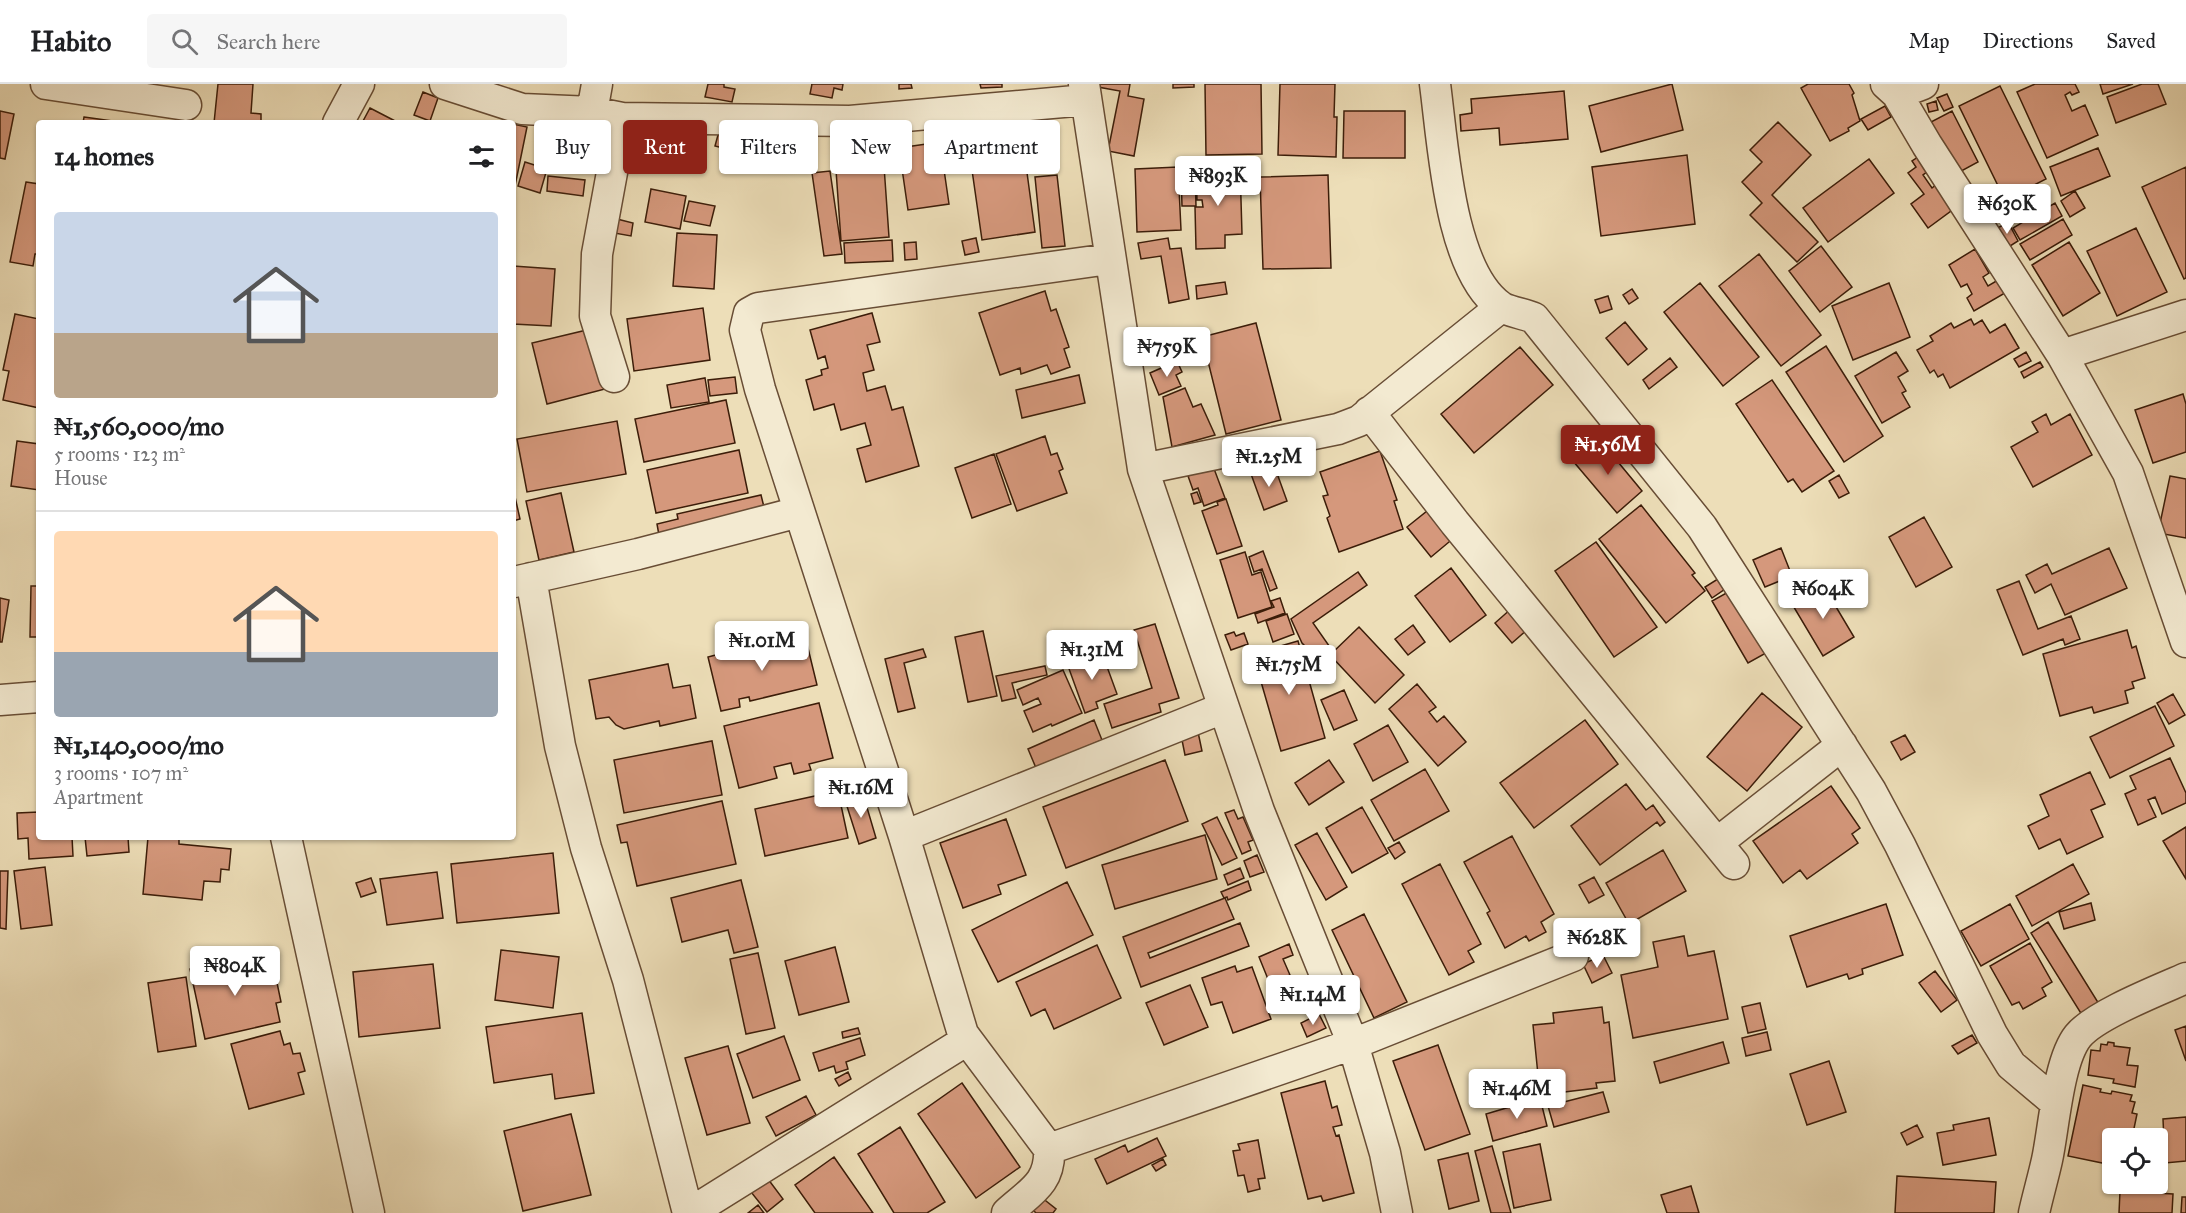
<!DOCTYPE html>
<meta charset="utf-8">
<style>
:root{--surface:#fff;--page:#f6f6f6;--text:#202124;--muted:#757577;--line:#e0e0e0;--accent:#8f2418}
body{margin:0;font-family:"IM FELL Great Primer",serif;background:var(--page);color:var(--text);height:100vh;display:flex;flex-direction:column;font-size:22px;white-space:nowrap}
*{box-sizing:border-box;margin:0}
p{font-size:20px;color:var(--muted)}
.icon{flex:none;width:33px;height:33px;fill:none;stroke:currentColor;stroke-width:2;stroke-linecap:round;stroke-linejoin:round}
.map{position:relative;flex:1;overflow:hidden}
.side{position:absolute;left:36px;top:36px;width:480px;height:720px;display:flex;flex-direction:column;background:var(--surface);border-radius:6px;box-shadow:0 2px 4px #0004}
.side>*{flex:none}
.banner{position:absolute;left:534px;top:36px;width:570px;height:54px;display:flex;gap:12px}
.fabs{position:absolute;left:2102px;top:1044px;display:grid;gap:12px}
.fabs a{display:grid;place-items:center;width:66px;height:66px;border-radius:6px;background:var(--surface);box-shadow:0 2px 4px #0004;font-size:30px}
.price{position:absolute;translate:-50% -51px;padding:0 14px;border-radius:6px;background:#fff;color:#222;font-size:20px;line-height:39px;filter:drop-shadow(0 2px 3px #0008)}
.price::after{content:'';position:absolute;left:50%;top:36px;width:18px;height:14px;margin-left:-9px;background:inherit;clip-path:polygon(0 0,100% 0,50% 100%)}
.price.on{background:var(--accent);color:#fff}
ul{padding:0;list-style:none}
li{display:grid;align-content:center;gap:12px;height:318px;padding:0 18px}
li+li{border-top:2px solid var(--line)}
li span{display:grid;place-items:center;height:186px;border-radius:6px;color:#555}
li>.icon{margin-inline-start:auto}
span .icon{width:108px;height:108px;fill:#fffc;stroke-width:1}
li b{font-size:26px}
h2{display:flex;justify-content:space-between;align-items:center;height:72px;padding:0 18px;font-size:26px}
.pill{padding:0 21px;border-radius:6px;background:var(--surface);box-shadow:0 2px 4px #0004;font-size:21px;line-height:54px}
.pill.on{background:var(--accent);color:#fff}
header{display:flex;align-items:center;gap:36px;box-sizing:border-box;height:84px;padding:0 30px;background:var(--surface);border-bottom:2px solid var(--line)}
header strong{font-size:28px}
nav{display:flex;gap:33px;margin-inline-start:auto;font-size:21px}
.search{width:420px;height:54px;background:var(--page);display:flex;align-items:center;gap:15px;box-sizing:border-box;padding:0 21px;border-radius:6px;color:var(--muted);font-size:22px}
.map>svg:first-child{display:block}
.building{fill:#d5987c;stroke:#3c1d09;stroke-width:1.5}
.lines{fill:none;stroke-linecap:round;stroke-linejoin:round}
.minor-casing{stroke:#684d35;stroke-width:33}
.minor{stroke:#f3ead1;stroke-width:30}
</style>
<header>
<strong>Habito</strong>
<div class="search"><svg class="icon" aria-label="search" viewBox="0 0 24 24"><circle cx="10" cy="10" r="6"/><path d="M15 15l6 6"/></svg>Search here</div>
<nav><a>Map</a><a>Directions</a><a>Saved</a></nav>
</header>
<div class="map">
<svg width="2186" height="1129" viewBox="0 0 2186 1129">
<rect width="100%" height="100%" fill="#eddeb8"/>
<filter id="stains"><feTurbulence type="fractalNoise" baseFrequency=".00333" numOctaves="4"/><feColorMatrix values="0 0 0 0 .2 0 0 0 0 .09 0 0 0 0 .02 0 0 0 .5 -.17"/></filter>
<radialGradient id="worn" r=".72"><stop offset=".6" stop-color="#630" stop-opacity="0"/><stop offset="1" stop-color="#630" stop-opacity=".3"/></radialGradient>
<path class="building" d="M218 0H253L251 29 261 30V39H214Z
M708 0H724V3L735 5 732 18 705 13Z
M812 0H811H843L842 6 834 4 832 14 810 10Z
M899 0H911L912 4 899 5Z
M980 0H1002V3L981 4Z
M1098 0H1130L1128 12 1144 15 1134 72 1108 67 1120 7 1098 3Z
M1173 0H1194V3L1173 4Z
M1205 0H1261L1262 70 1206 71Z
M1280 0H1335L1334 33H1337L1336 73 1278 71Z
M1672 0 1683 46 1601 68 1589 22Z
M1808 0H1849L1854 9 1852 11 1860 37 1848 44 1849 47 1830 57 1801 4Z
M2035 0H2075L2079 8 2072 11 2070 8 2065 11 2072 27 2085 21 2098 51 2047 74 2017 8Z
M2100 0H2133L2103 10Z
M2142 0H2158L2166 20 2116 39 2107 13Z
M2000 2 2046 95 2005 116 1959 22Z
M1564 7 1568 55 1500 61 1499 44 1461 47 1460 31 1472 29 1471 15Z
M423 8 438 14 430 37 414 31Z
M1947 10 1953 23 1944 27 1937 14Z
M1936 17 1938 26 1929 28 1927 20Z
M1885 22 1891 33 1868 46 1861 35Z
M370 24 399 39H362Z
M0 27 14 30 5 75 0 74Z
M1344 27H1405V74H1343Z
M1952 27 1978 78 1954 91 1929 39Z
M84 33 127 39H83Z
M1778 38 1811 71 1772 111 1818 158 1797 178 1750 131 1762 119 1742 98 1762 78 1750 66Z
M513 40 527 43 515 102H513Z
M721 40 768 53 762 74 715 62Z
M634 44 665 51 657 87 626 79Z
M1021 44 1035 148 982 156 967 51Z
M888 45 889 50 904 48 906 61 875 66 872 48Z
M940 58 949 120 908 126 899 64Z
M2098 64 2110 92 2061 112 2050 83Z
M1687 71 1695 140 1601 152 1592 83Z
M1918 73 1928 87 1923 91 1932 104 1937 100 1955 124 1928 144 1911 120 1924 110 1908 89 1916 83 1912 77Z
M1869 75 1894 109 1828 158 1803 124Z
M525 78 547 85 540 109 518 102Z
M884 82 889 153 841 157 836 86Z
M1240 82 1242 150 1225 151V164L1196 165 1195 123H1203L1202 116H1197L1196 89H1216V83Z
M1178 83 1181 146 1137 148 1135 85Z
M2186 83V194L2184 195 2142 103Z
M830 87 842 170 824 172 812 89Z
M1195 87 1196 122H1182L1181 88Z
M1057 91 1065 162 1042 164 1035 93Z
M1328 91 1331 184 1263 185 1260 93Z
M548 92 585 96 583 112 547 107Z
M26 98 39 100V170H35L33 182 10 178Z
M651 105 686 112 680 145 645 138Z
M2075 107 2085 124 2070 133 2061 117Z
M689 117 715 122 710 142 684 137Z
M2055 119 2062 132 2020 156 2013 144Z
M617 135 633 139 631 152 614 149Z
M2063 135 2072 151 2030 176 2020 160Z
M2008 138 2018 157 2007 164 1996 145Z
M2136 144 2167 208 2117 232 2087 167Z
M677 149 717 151 714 205 673 202Z
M976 154 979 168 965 171 962 157Z
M1168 154 1170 165 1181 164 1189 215 1169 219 1161 172 1141 175 1138 159Z
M892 156 893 177 845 179 844 159Z
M916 158 917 175 905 176 904 159Z
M2069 158 2100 209 2063 232 2032 181Z
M1821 162 1852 203 1820 228 1789 187Z
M1975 165 1989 189 1983 193 1988 202 1998 196 2005 209 1974 227 1967 214 1972 210 1967 200 1961 203 1949 181Z
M1759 170 1821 251 1781 282 1719 202Z
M513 182 555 185 551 242 513 240Z
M1225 198 1227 210 1197 215 1196 202Z
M1700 199 1759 273 1723 302 1664 228Z
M1889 199 1910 253 1853 276 1832 222Z
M1632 205 1638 214 1629 220 1623 211Z
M1045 207 1051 227 1056 225 1069 263 1064 265 1070 283 1051 290 1047 281 1021 290 1020 284 1000 291 979 229Z
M1608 212 1612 225 1600 229 1595 216Z
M703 224 710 276 634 287 627 235Z
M872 229 880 258 867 261 874 286 863 289 867 307 885 302 892 326 903 323 919 382 866 398 857 365 871 361 865 339 841 346 834 320 814 326 806 296 822 291 821 286 828 284 825 272 818 275 810 246Z
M15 230 39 235V324L3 316 9 287 3 286Z
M1971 235 1974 241 1982 236 1990 249 2005 240 2019 264 1950 304 1943 290 1938 293 1934 286 1930 289 1917 266 1933 257 1930 252 1951 239 1954 244Z
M1625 238 1647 265 1628 281 1606 254Z
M1256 239 1281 336 1226 350 1202 253Z
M591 245 605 305 547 320 532 259Z
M1826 262 1883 352 1844 378 1786 288Z
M1520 263 1553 301 1474 369 1441 330Z
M1896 268 1908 287 1898 293 1906 307 1902 309 1910 323 1882 339 1855 292Z
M2026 268 2031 277 2019 283 2014 275Z
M1670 274 1677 283 1649 305 1643 296Z
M1177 277 1182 288 1176 291 1181 302 1159 311 1150 289Z
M2040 278 2043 283 2024 294 2021 288Z
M1079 291 1085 319 1022 334 1016 306Z
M735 293 737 309 710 312 708 296Z
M705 294 709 318 671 324 667 301Z
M1772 296 1834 387 1802 408 1793 395 1788 398 1736 320Z
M1185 304 1193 323 1201 320 1215 351 1172 363 1163 313Z
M2183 310 2186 320V368L2153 379 2135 326Z
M726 316 735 359 644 378 635 335Z
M2046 330 2051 341 2070 330 2092 371 2033 403 2011 363 2038 348 2032 338Z
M617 337 626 390 527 408 517 355Z
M1045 352 1051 371 1057 369 1063 385 1059 387 1067 409 1017 427 996 370Z
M1599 355 1642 407 1617 429 1573 377Z
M17 357 39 360V406L11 402Z
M739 366 748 409 656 429 647 386Z
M1380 367 1397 416 1394 417 1403 445 1339 468 1327 434 1330 432 1323 412 1328 411 1320 388Z
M994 370 1011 420 972 434 955 384Z
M1274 381 1287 417 1264 426 1251 390Z
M1213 382 1225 414 1204 422 1198 404 1193 406 1188 392Z
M1839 391 1849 409 1839 414 1829 397Z
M2170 392 2186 395V454L2158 449Z
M513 404 520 435 513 437Z
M1197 408 1201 418 1194 420 1191 410Z
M561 409 574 468 539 476 526 417Z
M761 411 764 423 660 457 657 440 678 435 677 430Z
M1226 415 1242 462 1217 470 1202 427 1218 421 1217 418Z
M1641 421 1695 489 1692 491 1705 507 1666 539 1599 455Z
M1432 423 1455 453 1431 473 1407 443Z
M1924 433 1952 483 1916 503 1889 453Z
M1596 458 1657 543 1614 573 1555 487Z
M1781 464 1792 492 1765 503 1753 476Z
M2109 464 2127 504 2065 531 2051 500 2035 509 2026 491 2047 480 2052 490Z
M1263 467 1277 504 1270 507 1262 485 1254 488 1249 473Z
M1245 468 1252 491 1261 488 1272 523 1238 534 1220 476Z
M1451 484 1486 531 1450 558 1415 512Z
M1358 488 1367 501 1313 539 1332 566 1318 575 1302 559 1291 535Z
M1721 493 1728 503 1712 514 1705 503Z
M2019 497 2038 545 2071 532 2080 555 2065 561 2063 555 2023 571 1997 506Z
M1823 501 1854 553 1823 572 1792 520Z
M31 502H39V553H30Z
M1730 507 1766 569 1748 579 1712 517Z
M0 514 9 516 2 558H0Z
M1280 514 1285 529 1258 539 1255 530 1274 523 1271 517Z
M1512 524 1529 544 1512 559 1495 539Z
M1287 530 1294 550 1273 558 1266 537Z
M1155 540 1179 614 1159 620 1161 628 1112 644 1104 620 1152 604 1134 546Z
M1413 541 1425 558 1408 571 1395 555Z
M1359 543 1404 591 1375 619 1330 571Z
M2127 546 2132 564 2136 562 2145 594 2132 598 2134 604 2125 607 2128 619 2094 629 2092 623 2060 632 2043 570Z
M983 547 997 612 968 618 955 553Z
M1234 548 1236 552 1244 549 1248 560 1231 566 1225 551Z
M782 554 784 561 806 556 817 601 750 617 749 613 739 615 740 623 721 627 708 573 727 568 729 574 741 572 739 564Z
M1298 557 1325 654 1281 667 1253 570Z
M923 565 926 573 904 579 915 624 898 628 885 575Z
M1102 569 1117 610 1096 618 1098 624 1085 629 1068 582Z
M668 580 673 604 690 601 696 634 660 642 659 637 624 645 616 641 609 633 596 635 589 596Z
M1045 582 1047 591 1012 599 1016 614 1002 617 996 592Z
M1063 586 1082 629 1052 642 1051 640 1033 648 1024 627 1041 620 1038 614 1023 621 1017 606Z
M1417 600 1436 623 1429 628 1437 638 1444 632 1466 658 1438 682 1389 625Z
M1344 606 1357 636 1334 646 1321 616Z
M1762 609 1802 643 1747 707 1707 673Z
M2173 610 2185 631 2169 640 2157 619Z
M819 619 833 674 809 680 811 686 794 690 791 679 774 683 777 694 739 704 724 642Z
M2155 622 2174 662 2110 694 2090 653Z
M1094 636 1102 656 1036 684 1028 665Z
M1585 636 1618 680 1534 744 1500 699Z
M1388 641 1408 678 1373 697 1354 660Z
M1198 648 1202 667 1185 671 1181 651Z
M1905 651 1915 668 1901 676 1891 658Z
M712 657 722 711 624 729 614 676Z
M2170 674 2186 709V719L2162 730 2155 713 2148 716 2156 733 2138 741 2125 710 2136 705 2130 692Z
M1165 676 1188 737 1066 784 1043 723Z
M1329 676 1344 698 1309 721 1295 699Z
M1425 685 1449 727 1394 757 1371 716Z
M2090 688 2105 720 2091 726 2103 753 2067 770 2060 755 2039 765 2028 742 2049 732 2040 711Z
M1626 700 1646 726 1653 721 1665 738 1660 742 1657 738 1600 781 1571 742Z
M1831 702 1860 744 1852 750 1858 759 1807 795 1800 786 1783 799 1753 757Z
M838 707 848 754 765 772 755 725Z
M863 710 876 754 859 760 845 716Z
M722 717 736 780 637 802 627 758 621 759 617 741Z
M1362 723 1388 769 1352 789 1326 744Z
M1234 726 1238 735 1243 733 1253 756 1248 758 1251 766 1242 770 1225 729Z
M39 728V753H72L73 772 29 775 28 754 18 755 17 729Z
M1217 733 1237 774 1222 781 1202 740Z
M1006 735 1026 791 998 801 1001 810 963 824 940 759Z
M2186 743V795L2163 757Z
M1317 749 1347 803 1326 816 1295 761Z
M1205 751 1217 795 1115 825 1102 781Z
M1512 752 1554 830 1541 838 1546 848 1529 857 1526 852 1505 864 1487 829 1490 827 1464 778Z
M85 753H128L129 768 87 772Z
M148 753H179V760L231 765 229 786 221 785 220 798 204 797 202 816 143 810Z
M1399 758 1405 768 1395 775 1388 764Z
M1663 766 1686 807 1629 840 1606 799Z
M553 769 559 829 457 839 451 780Z
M1257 771 1264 788 1250 793 1244 777Z
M1440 780 1481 860 1468 867 1474 878 1449 891 1402 800Z
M2073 780 2089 810 2032 842 2016 812Z
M45 783 52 841 21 845 14 787Z
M1240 784 1244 794 1228 801 1224 791Z
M0 787H8L6 845 0 844Z
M437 788 443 834 387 841 380 795Z
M1594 793 1604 811 1589 819 1579 801Z
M371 794 376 808 361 813 356 799Z
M741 796 758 863 734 869 728 846 682 858 671 814Z
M1248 797 1251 806 1228 816 1227 813 1224 814 1221 808Z
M1067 798 1093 851 998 898 972 846Z
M1225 814 1234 835 1148 869 1150 874 1240 839 1249 862 1141 903 1123 853Z
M2091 819 2095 836 2064 845 2059 828Z
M1886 820 1903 871 1862 885 1863 890 1849 895 1847 890 1807 903 1790 852Z
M2010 820 2029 855 1981 882 1961 847Z
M1364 830 1407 918 1374 934 1332 846Z
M2048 838 2099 920 2082 931 2031 849Z
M1684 852 1688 872 1714 867 1728 935 1633 954 1621 891 1658 883 1653 858Z
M2030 859 2052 898 2042 904 2046 912 2023 925 2019 918 2012 921 1990 882Z
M1289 860 1293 871 1283 875 1290 891 1270 900 1259 873Z
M1097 861 1121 914 1054 945 1045 925 1031 932 1016 898Z
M835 863 849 918 799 931 785 877Z
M501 866 559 873 553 924 495 916Z
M758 869 775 944 746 950 730 875Z
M258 870 264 897 276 894 281 918 276 919 280 938 205 955 190 885Z
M1603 871 1612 889 1592 899 1583 880Z
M433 880 440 944 359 953 353 888Z
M1235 882 1237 888 1252 883 1271 935 1233 949 1222 918 1211 921 1202 894Z
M1935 887 1957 916 1941 928 1919 899Z
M186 893 196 962 158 968 148 899Z
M1190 901 1208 943 1164 961 1146 919Z
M1760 919 1766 945 1748 949 1742 923Z
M1602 923 1604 939 1609 938 1615 997 1596 999 1597 1004 1540 1011 1533 941 1554 939 1553 929Z
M582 929 594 1009 555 1015 552 990 494 999 486 943Z
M1319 930 1326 944 1307 953 1301 939Z
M2186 942V977L2175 946Z
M858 944 860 950 843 954 842 948Z
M280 947 284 961 290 959 293 970 300 969 305 987 298 989 304 1010 249 1025 231 960Z
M1767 948 1771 966 1746 972 1742 954Z
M1972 951 1977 959 1958 970 1952 962Z
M784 952 800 996 753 1014 737 970Z
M860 954 865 971 846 978 848 985 836 989 834 982 819 987 813 969Z
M1723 958 1729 979 1660 999 1654 978Z
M2108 958 2114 959V962L2130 964 2127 981 2138 982 2135 1003 2113 999 2114 995 2088 991 2091 966 2100 967 2101 960 2107 961Z
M1438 961 1470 1050 1425 1066 1393 977Z
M728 962 750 1039 707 1051 685 974Z
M1829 977 1846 1028 1807 1041 1790 990Z
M848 988 851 995 839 1002 835 995Z
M1325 997 1332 1024 1337 1022 1342 1041 1333 1043 1336 1052 1339 1051 1354 1109 1323 1117 1321 1112 1308 1115 1281 1009Z
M962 999 1020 1083 976 1114 918 1030Z
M2083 1001 2101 1005 2100 1008 2111 1010 2112 1007 2132 1011 2130 1017 2135 1018 2132 1029 2137 1030 2132 1054H2112V1081L2068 1072Z
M1603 1008 1609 1028 1554 1043 1548 1022Z
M806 1012 816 1031 776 1052 766 1033Z
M1540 1014 1547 1042 1493 1057 1486 1030Z
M571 1030 591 1111 523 1127 504 1047Z
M2186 1033V1077L2165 1079 2163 1035Z
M1989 1034 1996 1071 1943 1081 1937 1049 1954 1046 1953 1041Z
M1917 1041 1923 1053 1907 1061 1901 1049Z
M900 1043 945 1118 927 1129H894L858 1070Z
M1157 1054 1166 1072 1107 1100 1095 1075 1125 1061 1128 1068Z
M1258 1056 1265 1094 1258 1095 1260 1105 1248 1108 1244 1091 1238 1092 1233 1067 1240 1066 1238 1060Z
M1540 1060 1551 1116 1514 1124 1503 1068Z
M1492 1062 1511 1129H1491L1475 1067Z
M1468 1069 1479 1117 1449 1125 1438 1076Z
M834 1073 873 1129H815L795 1101Z
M1163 1075 1166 1081 1156 1087 1152 1081Z
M1897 1092 1996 1098 1994 1129H1895Z
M768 1095 783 1115 767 1128 751 1108Z
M1691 1102 1699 1129H1667L1661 1111Z
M2120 1107 2173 1110 2172 1129H2119Z
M1041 1113 1056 1125 1053 1129H1036L1031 1124Z
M2182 1113H2186V1129H2181Z
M758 1121 764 1129H748Z"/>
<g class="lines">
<defs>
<path id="minor" d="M46 0 186 21
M445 0 522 25 592 28 622 34 850 37 1086 16
M1084 0 1143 385 1259 727 1353 960 1385 1069 1397 1129
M1435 0C1443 59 1449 185 1500 222 1506 227 1525 230 1534 234L1702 443 1871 707 1900 761 1992 950 2011 981 2056 1019
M1886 0 1897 10 1927 61 2062 271 2128 389 2186 558
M1897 10 1923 0
M592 28 597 0
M338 39 359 0
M2062 271 2186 231
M614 293 595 232 597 170 622 34
M1369 328 1455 439 1734 780
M1143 385 1338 345 1359 337 1501 223
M531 494 560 662 586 764 628 896 688 1129
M514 498 638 470 799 428
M0 616 39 613
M904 752 1223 624
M286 753 369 1129
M1717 759 1842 661
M1049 1065 1353 960 1573 872
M690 1129 967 956
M1007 1129C1030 1108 1051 1099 1049 1065L963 950 904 752 760 305 745 246 749 229 758 224 1109 175
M2034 1129C2038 1111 2043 1094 2047 1076 2054 1044 2058 977 2078 952 2095 931 2159 906 2186 894"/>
</defs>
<use href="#minor" class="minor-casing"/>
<use href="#minor" class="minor"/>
</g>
<rect width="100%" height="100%" filter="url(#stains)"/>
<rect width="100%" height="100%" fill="url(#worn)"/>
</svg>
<div class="fabs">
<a><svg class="icon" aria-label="locate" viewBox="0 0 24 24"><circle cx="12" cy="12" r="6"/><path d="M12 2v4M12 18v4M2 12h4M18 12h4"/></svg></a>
</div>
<b class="price" style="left:1218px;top:123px">₦893K</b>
<b class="price" style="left:2007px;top:151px">₦630K</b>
<b class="price" style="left:1167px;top:294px">₦759K</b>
<b class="price on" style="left:1608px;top:392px">₦1.56M</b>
<b class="price" style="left:1269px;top:404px">₦1.25M</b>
<b class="price" style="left:1823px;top:536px">₦604K</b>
<b class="price" style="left:762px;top:588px">₦1.01M</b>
<b class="price" style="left:1092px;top:597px">₦1.31M</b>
<b class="price" style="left:1289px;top:612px">₦1.75M</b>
<b class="price" style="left:861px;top:735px">₦1.16M</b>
<b class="price" style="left:1597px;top:885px">₦628K</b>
<b class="price" style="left:235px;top:913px">₦804K</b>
<b class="price" style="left:1313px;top:942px">₦1.14M</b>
<b class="price" style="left:1517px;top:1036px">₦1.46M</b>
<div class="banner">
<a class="pill">Buy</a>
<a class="pill on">Rent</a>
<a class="pill">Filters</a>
<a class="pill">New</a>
<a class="pill">Apartment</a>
</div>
<section class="side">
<h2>14 homes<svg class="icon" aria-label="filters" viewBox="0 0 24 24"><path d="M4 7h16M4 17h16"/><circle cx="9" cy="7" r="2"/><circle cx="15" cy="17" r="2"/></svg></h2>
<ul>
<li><span style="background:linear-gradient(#c9d6e8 65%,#b9a48a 0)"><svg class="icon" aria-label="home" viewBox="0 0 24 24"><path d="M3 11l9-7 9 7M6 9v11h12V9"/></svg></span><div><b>₦1,560,000/mo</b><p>5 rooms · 123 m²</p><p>House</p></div></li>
<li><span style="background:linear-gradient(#ffd9b3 65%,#9aa5b1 0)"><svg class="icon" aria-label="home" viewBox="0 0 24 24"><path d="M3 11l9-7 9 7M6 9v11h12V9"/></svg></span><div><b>₦1,140,000/mo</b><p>3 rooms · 107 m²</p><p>Apartment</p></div></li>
</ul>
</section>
</div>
